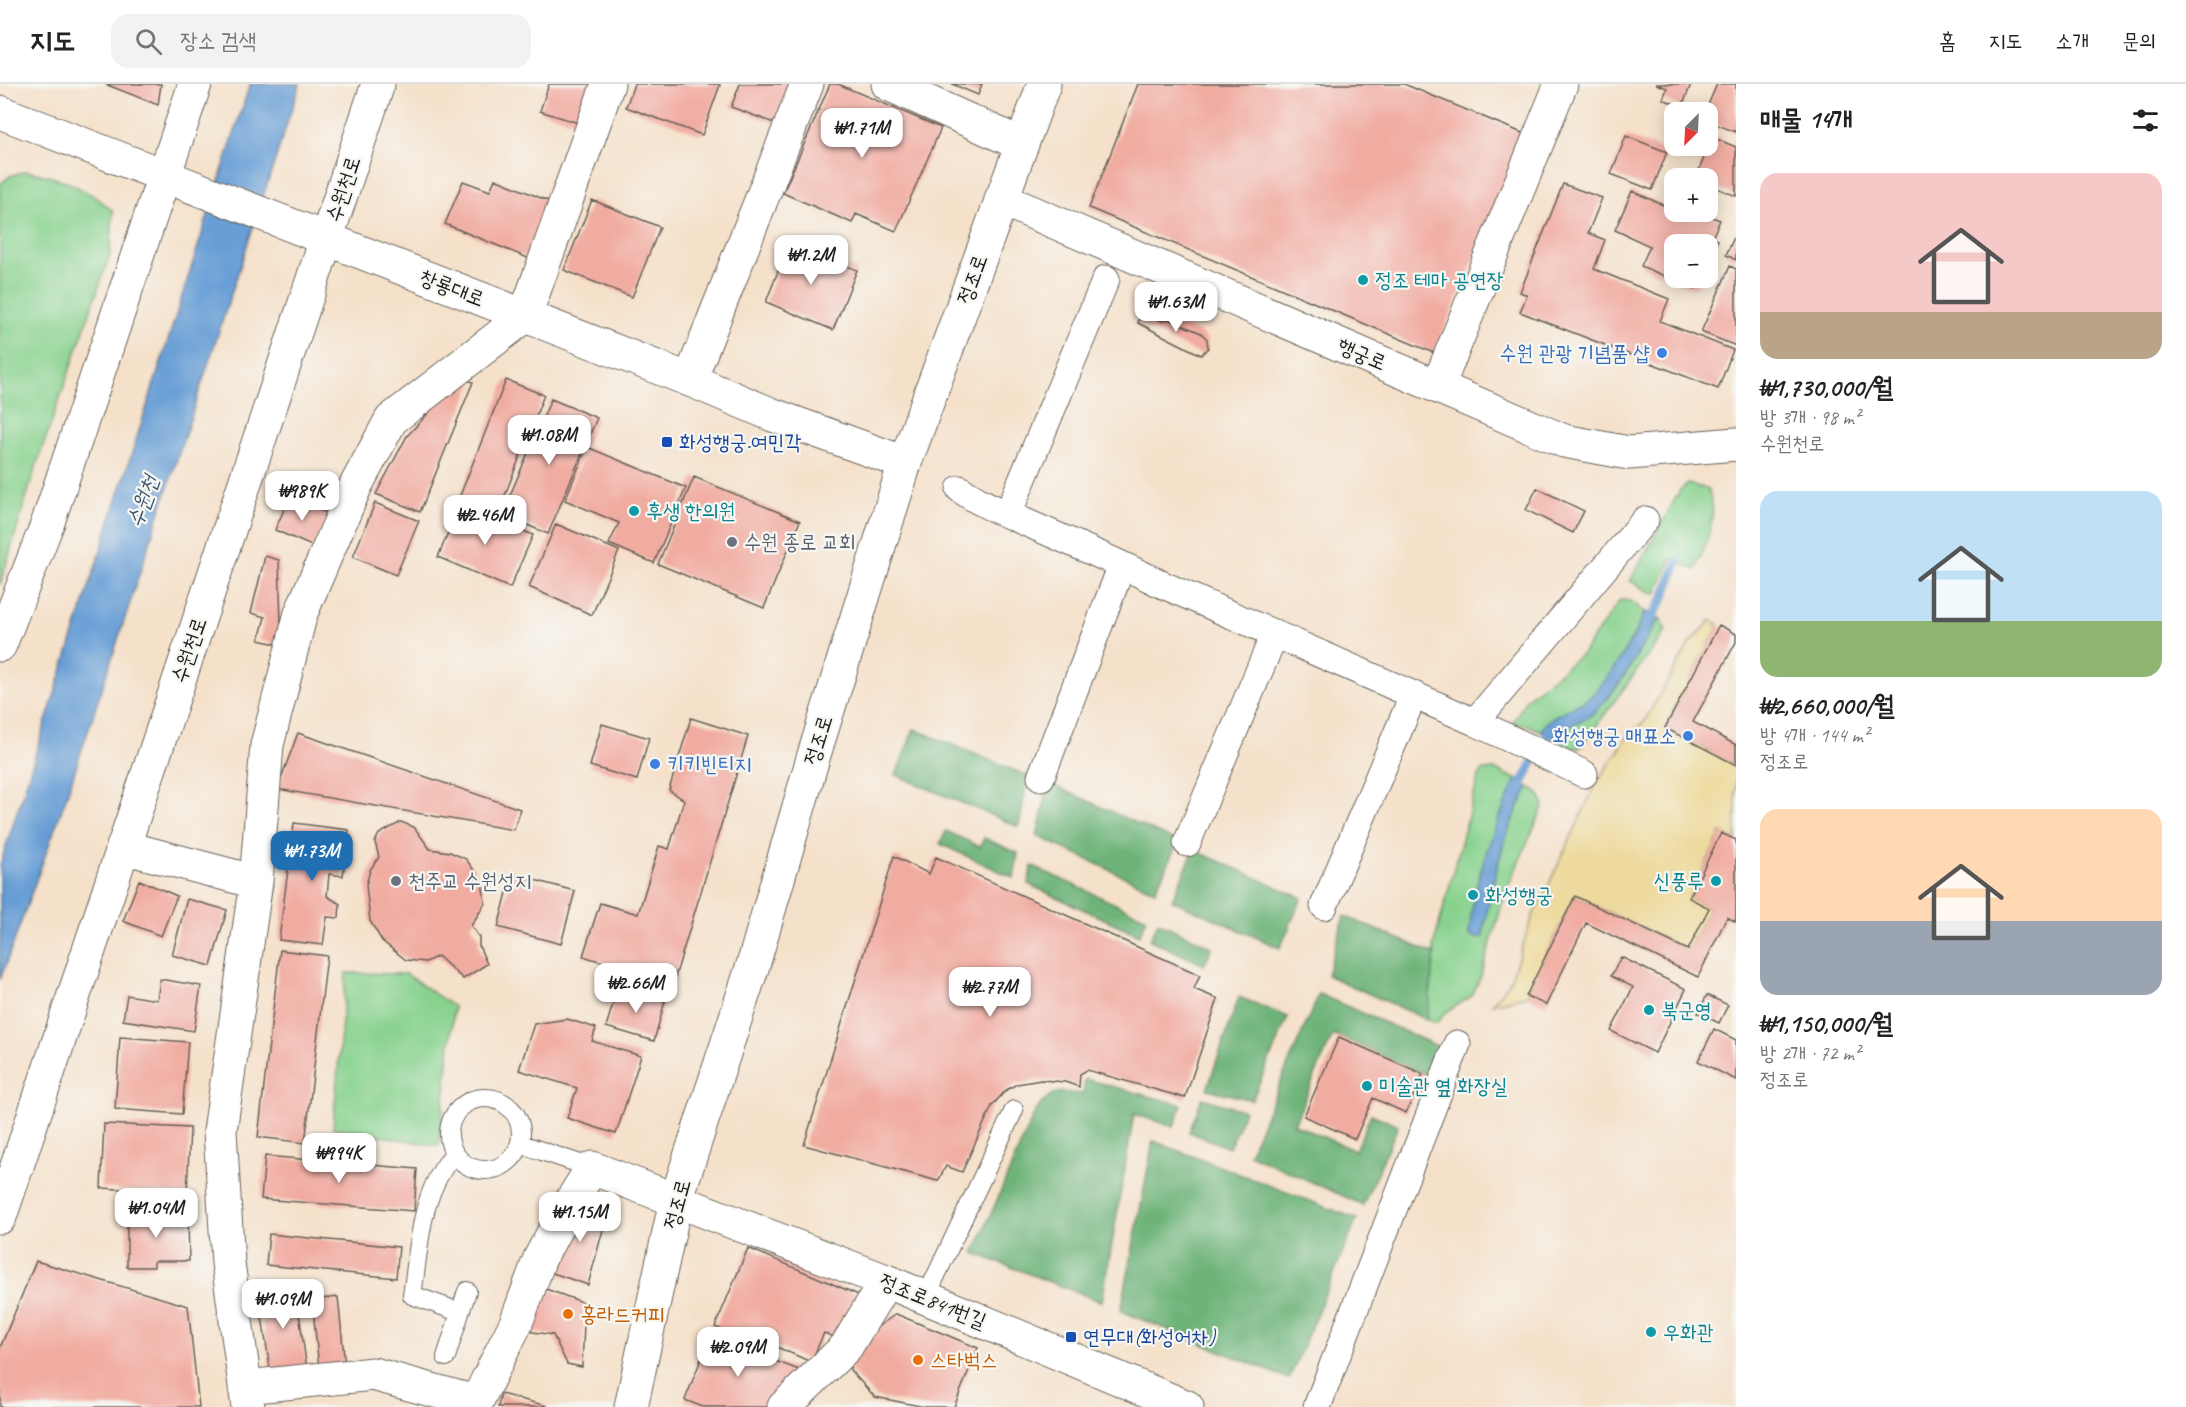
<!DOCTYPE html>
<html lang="ko">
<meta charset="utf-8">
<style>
:root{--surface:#fff;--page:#f2f2f2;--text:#222;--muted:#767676;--line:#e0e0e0;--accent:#1f6fb2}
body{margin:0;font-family:Caveat,"Poor Story",sans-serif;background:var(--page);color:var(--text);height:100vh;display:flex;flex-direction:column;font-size:22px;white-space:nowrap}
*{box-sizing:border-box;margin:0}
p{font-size:20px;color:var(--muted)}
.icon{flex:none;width:33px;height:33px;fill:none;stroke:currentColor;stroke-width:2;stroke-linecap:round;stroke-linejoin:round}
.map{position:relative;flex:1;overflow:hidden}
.details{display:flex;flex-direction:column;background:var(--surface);width:450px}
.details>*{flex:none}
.needle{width:39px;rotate:204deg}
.tools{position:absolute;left:1664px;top:18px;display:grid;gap:12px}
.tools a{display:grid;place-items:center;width:54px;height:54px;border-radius:12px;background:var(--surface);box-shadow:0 3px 15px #0003;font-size:30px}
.price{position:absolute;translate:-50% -51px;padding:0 14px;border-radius:12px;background:#fff;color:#222;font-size:20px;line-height:39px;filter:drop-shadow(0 2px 3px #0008)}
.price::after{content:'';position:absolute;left:50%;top:36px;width:18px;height:14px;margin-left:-9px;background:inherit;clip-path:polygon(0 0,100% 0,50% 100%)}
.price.active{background:var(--accent);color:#fff}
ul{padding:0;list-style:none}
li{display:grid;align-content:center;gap:12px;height:318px;padding:0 24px}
li span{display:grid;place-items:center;height:186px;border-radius:18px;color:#555}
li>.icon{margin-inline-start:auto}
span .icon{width:108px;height:108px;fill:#fffc;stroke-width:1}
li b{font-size:26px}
h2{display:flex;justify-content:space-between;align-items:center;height:72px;padding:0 24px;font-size:26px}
header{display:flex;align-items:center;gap:36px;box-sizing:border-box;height:84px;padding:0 30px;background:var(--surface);border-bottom:2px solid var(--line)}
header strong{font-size:28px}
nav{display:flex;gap:33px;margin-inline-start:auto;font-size:21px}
.search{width:420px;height:54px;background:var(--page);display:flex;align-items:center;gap:15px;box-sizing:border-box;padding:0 21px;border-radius:18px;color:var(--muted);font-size:22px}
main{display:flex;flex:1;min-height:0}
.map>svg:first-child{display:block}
.green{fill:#88d28e;stroke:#527755;stroke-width:1.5}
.forest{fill:#6eb479;stroke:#45684a;stroke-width:1.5}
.sand{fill:#eeda9e;stroke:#857b5d;stroke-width:1.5}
.water{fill:#689ed5;stroke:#425d78;stroke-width:1.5}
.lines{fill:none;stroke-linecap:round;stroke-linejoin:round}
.stream{stroke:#689ed5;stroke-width:9}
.building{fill:#f1aca1}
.service-casing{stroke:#686159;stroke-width:20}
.pedestrian-casing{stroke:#686159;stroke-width:29}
.minor-casing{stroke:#686159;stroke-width:35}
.tertiary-casing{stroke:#686159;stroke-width:35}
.service{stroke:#fff;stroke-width:18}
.pedestrian{stroke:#fff;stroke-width:27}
.minor{stroke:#fff;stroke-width:33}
.tertiary{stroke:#fff;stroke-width:33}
.culture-dot{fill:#0f9aa8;stroke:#f6f6f2;stroke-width:2}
.shop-dot{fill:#3f7fe0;stroke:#f6f6f2;stroke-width:2}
.transit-dot{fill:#1a4fb4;stroke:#f6f6f2;stroke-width:2}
.worship-dot{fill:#6b7280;stroke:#f6f6f2;stroke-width:2}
.food-dot{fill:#e8710a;stroke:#f6f6f2;stroke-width:2}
.labels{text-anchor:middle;stroke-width:4.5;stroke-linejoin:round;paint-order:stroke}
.street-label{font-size:21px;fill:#1c1c1c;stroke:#f6f6f2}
.culture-label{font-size:21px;fill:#0d838f;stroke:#f6f6f2;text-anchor:start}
.shop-label{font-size:21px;fill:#366cbe;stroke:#f6f6f2;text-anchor:end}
.transit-label{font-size:21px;fill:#164399;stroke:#f6f6f2;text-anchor:start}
.worship-label{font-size:21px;fill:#5b616d;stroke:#f6f6f2;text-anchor:start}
.food-label{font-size:21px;fill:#c56008;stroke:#f6f6f2;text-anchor:start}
.water-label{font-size:22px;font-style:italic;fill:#3e566f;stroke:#f6f6f2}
</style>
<header>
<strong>지도</strong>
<div class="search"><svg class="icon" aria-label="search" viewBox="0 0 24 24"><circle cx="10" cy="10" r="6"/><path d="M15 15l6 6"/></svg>장소 검색</div>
<nav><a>홈</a><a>지도</a><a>소개</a><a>문의</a></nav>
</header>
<main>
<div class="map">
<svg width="1736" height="1323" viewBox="0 0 1736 1323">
<rect width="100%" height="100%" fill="#f6f6f2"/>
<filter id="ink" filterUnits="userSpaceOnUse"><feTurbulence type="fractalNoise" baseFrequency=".0167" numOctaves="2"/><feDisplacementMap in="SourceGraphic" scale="12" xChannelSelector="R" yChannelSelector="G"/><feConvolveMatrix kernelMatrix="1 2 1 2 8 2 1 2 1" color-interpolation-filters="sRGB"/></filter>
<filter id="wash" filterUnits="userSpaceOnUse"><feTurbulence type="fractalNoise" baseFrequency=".008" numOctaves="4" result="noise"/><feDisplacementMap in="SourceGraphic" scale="24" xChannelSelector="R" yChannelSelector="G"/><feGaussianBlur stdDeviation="1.35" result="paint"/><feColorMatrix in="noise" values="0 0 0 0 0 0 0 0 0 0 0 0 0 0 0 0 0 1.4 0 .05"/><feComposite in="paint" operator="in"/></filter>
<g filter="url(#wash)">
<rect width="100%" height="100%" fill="#f5e1ca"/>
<path class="green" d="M26 87C60 93 87 104 113 127L110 171 34 388 0 501V100L10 92Z
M1688 400 1707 405C1721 429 1705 463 1695 486L1672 475 1655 511 1630 497 1680 406Z
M1620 516 1631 517 1644 527 1643 536C1627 561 1613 594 1590 613 1574 626 1550 628 1541 647L1527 641 1512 640 1526 615 1582 570Z
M1661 535 1666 546 1661 554 1580 664H1572L1555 655C1563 640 1580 640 1592 630 1621 605 1636 570 1656 539Z
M1483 686H1496L1516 695 1503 727 1470 852 1482 855C1491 804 1502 748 1529 703 1537 705 1541 714 1544 721L1506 807 1481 892 1472 912 1445 929 1437 939 1427 936 1435 870 1433 863 1478 695Z
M346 889 406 890 454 923 439 1062 333 1044Z"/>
<path class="forest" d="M914 645 1028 692 1019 743 896 691Z
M1049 699 1178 758 1155 807 1037 752Z
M946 747 980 763 984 754 1018 769 1014 794 940 760Z
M1194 766 1302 814 1280 864 1172 816Z
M1032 782 1147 834 1139 851 1028 800Z
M1344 832 1435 870 1427 936 1327 891Z
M1158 838 1212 863 1204 881 1150 856Z
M1319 910 1437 962 1424 990 1333 951 1294 1040 1355 1067 1371 1030 1398 1042 1363 1121 1249 1070Z
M1239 913 1288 933 1252 1016 1207 1005Z
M1085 995 1182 1021 1174 1043 1134 1030 1102 1218 974 1169 1035 1028C1051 1005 1057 1007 1083 1010Z
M1202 1014 1245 1027 1229 1064 1189 1048Z
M1153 1057 1357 1135 1289 1295 1121 1227Z"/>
<path class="sand" d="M1711 536 1719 541 1665 644 1736 681V756L1721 749 1689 814 1709 824 1688 866 1575 812 1526 912 1492 920 1510 897 1534 829 1542 815 1597 698 1627 654 1644 638 1689 561Z"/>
<path class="water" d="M250 0H300L66 714 0 896V781Z
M1644 527 1661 535 1656 539C1636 570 1621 605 1592 630 1579 640 1562 641 1555 655L1541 647C1550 628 1574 626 1590 613 1605 600 1640 547 1644 527Z
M1516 695 1529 703C1502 748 1491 804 1482 855L1469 852C1472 798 1494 744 1516 695Z"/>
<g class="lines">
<path class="stream" d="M1648 540 1663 515 1678 478
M1518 707 1547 652 1554 643"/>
</g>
<g id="blocks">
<path class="building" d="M105 0H161L158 21Z
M549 0H601L588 42 540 27Z
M634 0H716L720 1 702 51 626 23Z
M740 0H797L782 42 731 23Z
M830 0H838L941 44 896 147 856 130 852 139 783 109Z
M952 0H982L978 11Z
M1138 0H1404L1527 51 1434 269 1089 124Z
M1656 0H1691L1682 23 1663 15 1667 4Z
M1717 0H1736V48L1707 37V28H1705Z
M1626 52 1667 68 1652 106 1611 90Z
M1712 53 1736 63V112L1707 100V94H1696Z
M495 95 558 121 535 177 445 140 463 97 490 107Z
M1563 100 1602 114 1588 149 1605 156 1594 185 1669 215 1660 237 1733 266 1718 305 1520 228 1527 211 1520 208Z
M1632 107 1692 134 1695 128H1698L1720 136 1712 154 1718 156 1707 179V160H1674V194H1701L1695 205 1641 182 1650 162 1615 146Z
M592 116 660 143 632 213 564 186Z
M1736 149V176L1726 171Z
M789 159 857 186 833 246 766 218Z
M1730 182 1736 185V262L1701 248Z
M1147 229 1163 238 1168 235 1201 249 1207 255 1208 264 1201 271 1138 239 1140 232Z
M461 294 473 298 420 428 376 410 407 352Z
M506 296 544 311 498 429 459 414Z
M551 315 597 334 548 450 502 430Z
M587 363 686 404 654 479 609 460 619 439 565 416Z
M694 393 800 437 764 524 658 480Z
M1537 404 1584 427 1573 449 1526 426Z
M290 412 329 430 314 463 275 446Z
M375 419 419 437 396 491 353 473Z
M460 420 533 451 510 504 438 473Z
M556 440 619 467 592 531 529 503Z
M265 472 279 476 281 541 276 560 259 556 265 533 251 529Z
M1719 541 1736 550V558L1693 638 1736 661V681L1665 644Z
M691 634 748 652 673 900 583 872 600 819 638 830 659 762 669 765 684 716 669 706Z
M602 640 649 654 637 696 590 682Z
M298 649 520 725 514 746 277 705Z
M401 738 414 743 430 765 450 768 466 775 482 797 485 819 471 842 479 853V862L487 880 463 895 438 872 426 878 406 876 382 857 370 837 366 801 370 786 379 773 375 758 379 750Z
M294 739 349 746 343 792 329 790 327 812 340 820 339 834 327 833 323 861 279 856Z
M1721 749 1736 756V838L1727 833 1698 893 1586 839 1546 921 1526 912 1575 812 1688 866 1709 824 1689 814Z
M894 772 929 790 936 773 1200 891 1194 905 1218 915 1185 1014 1087 986 1080 990 1079 1003 1065 998 1041 996 1017 1000 1006 1006 992 1022 962 1088 946 1082 938 1097 804 1061Z
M512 790 575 807 561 860 498 843Z
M139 796 177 812 161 852 123 837Z
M187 815 227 826 211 882 172 871Z
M280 866 327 872 305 1059 258 1053Z
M1621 873 1686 905 1655 969 1611 947 1633 903 1611 892Z
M160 895 201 902 194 947 123 936 127 911 157 916Z
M618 903 665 917 654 957 606 943Z
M1707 911 1728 921 1719 939 1698 929Z
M567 935 596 944 592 957 641 972 616 1050 567 1034 577 1004 519 986 534 940Z
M1714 945 1736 956V996L1698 977Z
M120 953 188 958 182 1030 115 1025Z
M1339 953 1423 990 1406 1029 1373 1014 1355 1055 1304 1032Z
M104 1040 190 1044 187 1109 101 1104Z
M265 1072 417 1085 414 1127 261 1115Z
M585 1113 610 1120 588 1201 544 1186Z
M127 1127H165L166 1134H188L189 1177H154V1183H127Z
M269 1150 399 1163 396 1194 266 1181Z
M748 1164 861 1212 842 1256 824 1249 811 1278 770 1260 768 1265 715 1243Z
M36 1177 188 1222 199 1323H0V1264Z
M295 1202 307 1285 271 1291 258 1207Z
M543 1204 585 1219 582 1283 567 1280 553 1251 526 1247Z
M338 1213 345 1282 319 1284 312 1216Z
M896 1230 978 1264 954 1323H925L875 1313 850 1286 853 1260Z
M710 1252 799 1286 777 1323H703L685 1316Z
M501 1310 547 1322V1323H498Z"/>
</g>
</g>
<g filter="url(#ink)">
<use href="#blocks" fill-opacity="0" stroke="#686159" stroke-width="1.5"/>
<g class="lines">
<defs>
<path id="service" d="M449 1050a36 36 0 1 1 72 0a36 36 0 1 1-72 0Z
M521 1060 592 1084
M454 1070C419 1110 420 1161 412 1211L459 1228
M926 1213 1014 1026
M446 1273 467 1207"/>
<path id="pedestrian" d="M960 405C981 421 1010 431 1034 442 1077 461 1120 479 1161 500L1475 638 1584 690
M1008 430 1106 195
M1475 638 1645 436
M1041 693 1122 481
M1187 759 1275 549
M1324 822 1413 612
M1317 1323 1457 960"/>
<path id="minor" d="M888 0 1021 60
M1001 115 1564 357 1629 369 1736 360
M690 296 807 0
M1438 302 1561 0
M0 561 48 438 195 0
M123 763 256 798
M0 1133 378 0
M245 1303 373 1290 475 1318
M248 1323 228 1179 220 1047 256 798 267 661 301 529 356 401 391 336 525 232 608 0
M474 1323 516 1239 540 1174 565 1127 592 1084 886 1197 1187 1323
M784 1323 846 1263 886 1197"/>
<path id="tertiary" d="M0 28 690 296 773 331 905 379
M631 1323 676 1116 754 878 813 674 905 379 1044 0"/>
</defs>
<use href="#service" class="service-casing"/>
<use href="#pedestrian" class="pedestrian-casing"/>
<use href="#minor" class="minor-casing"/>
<use href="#tertiary" class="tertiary-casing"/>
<use href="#service" class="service"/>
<use href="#pedestrian" class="pedestrian"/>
<use href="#minor" class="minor"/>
<use href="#tertiary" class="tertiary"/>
</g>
</g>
<g class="culture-dot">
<circle cx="1363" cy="196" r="6"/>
<circle cx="634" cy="427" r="6"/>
<circle cx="1716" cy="797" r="6"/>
<circle cx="1473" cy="811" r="6"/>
<circle cx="1649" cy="926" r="6"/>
<circle cx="1367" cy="1002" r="6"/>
<circle cx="1651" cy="1248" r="6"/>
</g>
<g class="shop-dot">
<circle cx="1662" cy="269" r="6"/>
<circle cx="1688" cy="652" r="6"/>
<circle cx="655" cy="680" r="6"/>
</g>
<g class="transit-dot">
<rect x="661" y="352" width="12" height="12" rx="3"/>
<rect x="1065" y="1247" width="12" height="12" rx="3"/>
</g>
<g class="worship-dot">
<circle cx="732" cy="458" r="6"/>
<circle cx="396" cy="797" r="6"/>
</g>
<g class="food-dot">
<circle cx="568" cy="1230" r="6"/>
<circle cx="918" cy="1276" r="6"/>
</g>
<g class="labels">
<g class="street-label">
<text transform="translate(343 105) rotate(-72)" y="7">수원천로</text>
<text transform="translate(972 195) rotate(-70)" y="7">정조로</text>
<text transform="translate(452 204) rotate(21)" y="7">창룡대로</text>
<text transform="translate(1362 270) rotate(23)" y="7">행궁로</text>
<text transform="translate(189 566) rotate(-71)" y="7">수원천로</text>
<text transform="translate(818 656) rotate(-73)" y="7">정조로</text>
<text transform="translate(677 1120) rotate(-75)" y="7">정조로</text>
<text transform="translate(933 1217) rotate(22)" y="7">정조로841번길</text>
</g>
<g class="culture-label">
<text x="1375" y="203">정조 테마 공연장</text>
<text x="646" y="434">후생 한의원</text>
<text x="1704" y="804" text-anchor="end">신풍루</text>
<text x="1485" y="818">화성행궁</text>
<text x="1661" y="933">북군영</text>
<text x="1379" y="1009">미술관 옆 화장실</text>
<text x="1663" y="1255">우화관</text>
</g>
<g class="shop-label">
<text x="1650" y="276">수원 관광 기념품 샵</text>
<text x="1676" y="659">화성행궁 매표소</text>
<text x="667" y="687" text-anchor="start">키키빈티지</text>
</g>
<g class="transit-label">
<text x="679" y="365">화성행궁.여민각</text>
<text x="1083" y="1260">연무대(화성어차)</text>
</g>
<g class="worship-label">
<text x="744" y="465">수원 종로 교회</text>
<text x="408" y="804">천주교 수원성지</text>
</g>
<g class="food-label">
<text x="580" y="1237">홍라드커피</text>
<text x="930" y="1283">스타벅스</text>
</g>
<g class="water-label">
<text transform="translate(142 417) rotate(-70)" y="8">수원천</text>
</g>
</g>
</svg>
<div class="tools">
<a><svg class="needle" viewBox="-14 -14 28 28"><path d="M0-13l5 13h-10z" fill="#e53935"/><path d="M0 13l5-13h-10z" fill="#767676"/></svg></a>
<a>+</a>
<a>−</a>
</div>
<b class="price" style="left:862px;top:75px">₩1.71M</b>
<b class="price" style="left:811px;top:202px">₩1.2M</b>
<b class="price" style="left:1176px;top:249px">₩1.63M</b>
<b class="price" style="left:549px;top:382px">₩1.08M</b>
<b class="price" style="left:302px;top:438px">₩989K</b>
<b class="price" style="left:485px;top:462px">₩2.46M</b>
<b class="price active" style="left:312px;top:798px">₩1.73M</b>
<b class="price" style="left:636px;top:930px">₩2.66M</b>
<b class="price" style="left:990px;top:934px">₩2.77M</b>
<b class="price" style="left:339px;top:1100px">₩994K</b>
<b class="price" style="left:156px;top:1155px">₩1.04M</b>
<b class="price" style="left:580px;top:1159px">₩1.15M</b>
<b class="price" style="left:283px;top:1246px">₩1.09M</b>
<b class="price" style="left:738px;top:1294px">₩2.09M</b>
</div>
<section class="details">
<h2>매물 14개<svg class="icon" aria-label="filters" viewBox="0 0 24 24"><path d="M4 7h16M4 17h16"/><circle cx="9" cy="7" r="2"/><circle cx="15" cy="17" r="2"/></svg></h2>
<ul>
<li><span style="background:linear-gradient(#f6c9c9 75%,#b9a48a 0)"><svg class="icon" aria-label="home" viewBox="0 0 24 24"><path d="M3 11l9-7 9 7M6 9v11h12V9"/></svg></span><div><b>₩1,730,000/월</b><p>방 3개 · 98 m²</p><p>수원천로</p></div></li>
<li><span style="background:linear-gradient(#bfe0f5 70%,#8fb573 0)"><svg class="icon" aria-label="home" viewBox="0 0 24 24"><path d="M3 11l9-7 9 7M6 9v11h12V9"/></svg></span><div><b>₩2,660,000/월</b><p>방 4개 · 144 m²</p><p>정조로</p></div></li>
<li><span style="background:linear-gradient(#ffd9b3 60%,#9aa5b1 0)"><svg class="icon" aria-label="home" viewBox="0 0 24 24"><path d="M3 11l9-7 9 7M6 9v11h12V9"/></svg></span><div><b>₩1,150,000/월</b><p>방 2개 · 72 m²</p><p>정조로</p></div></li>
</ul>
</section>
</main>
